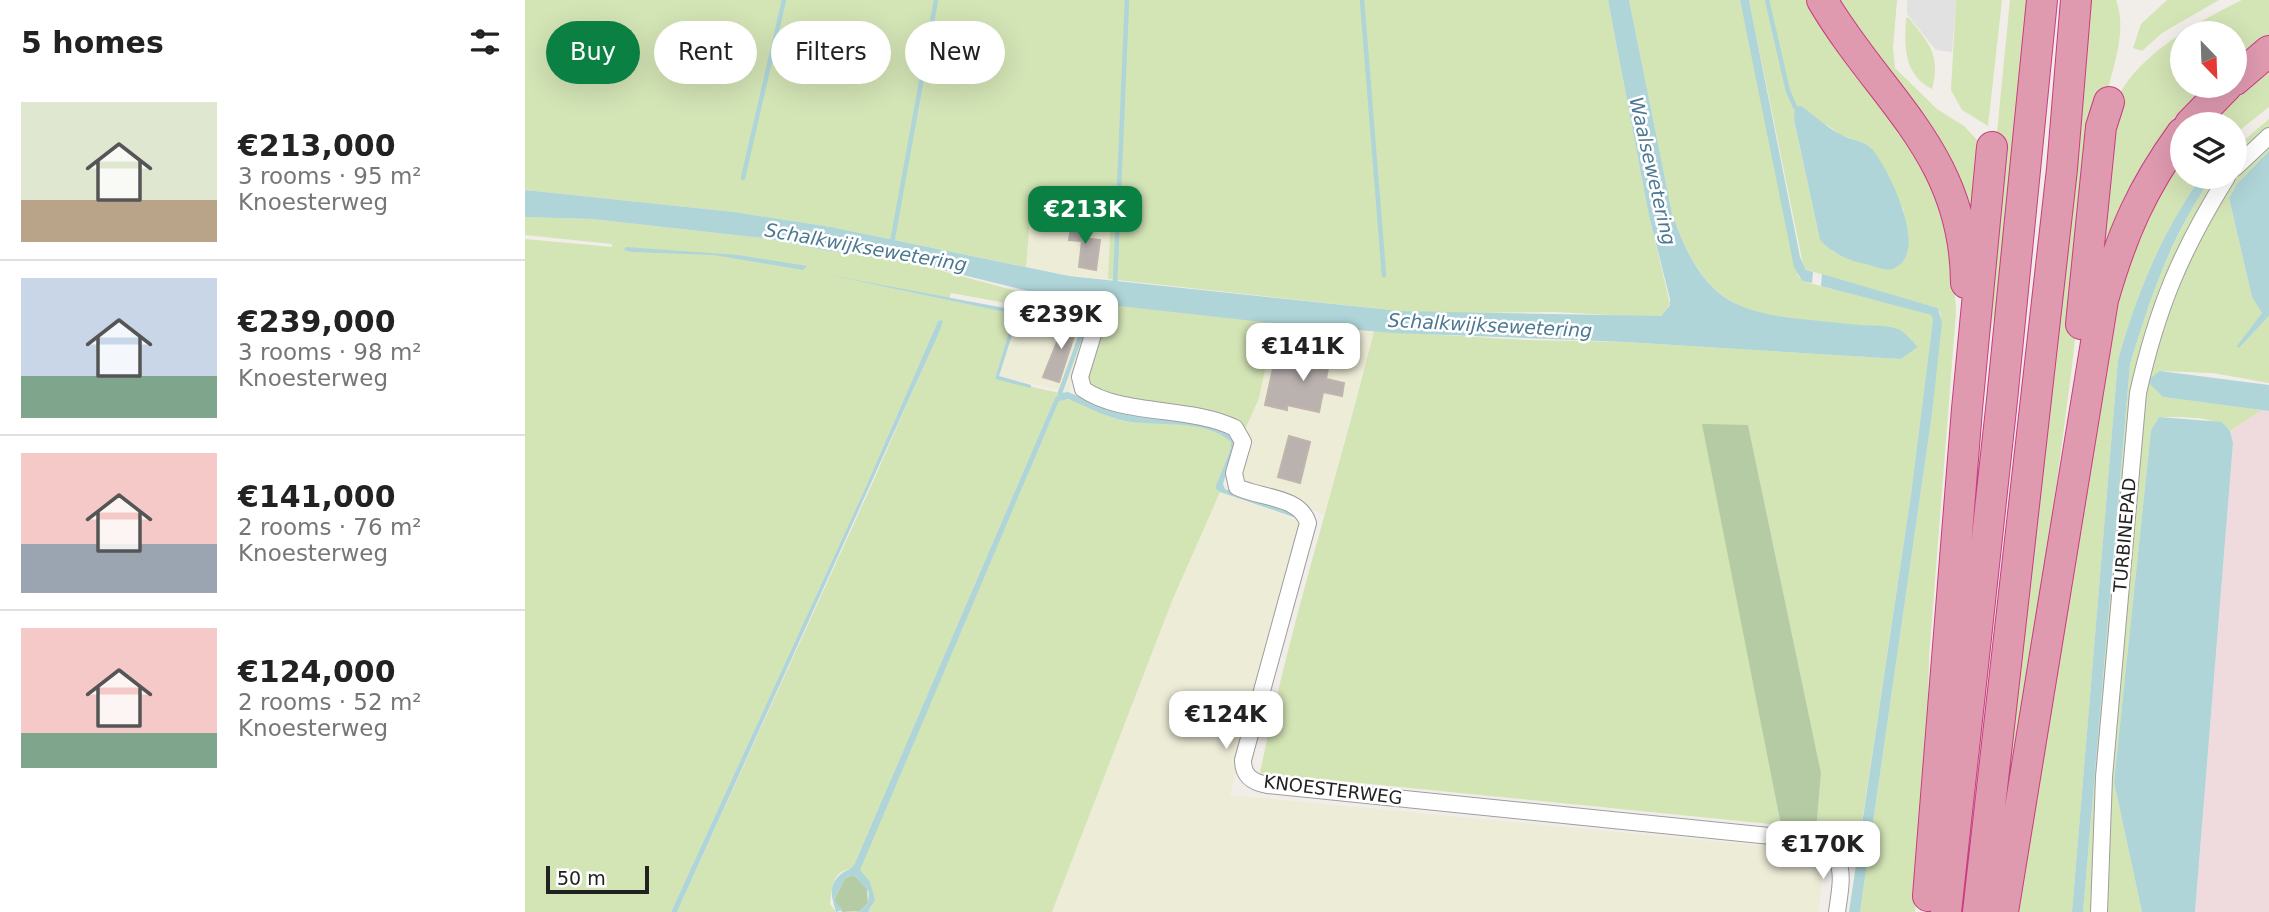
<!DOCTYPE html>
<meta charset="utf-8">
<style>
:root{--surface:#fff;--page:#f6f6f6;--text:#222;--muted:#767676;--line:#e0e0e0;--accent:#0b8043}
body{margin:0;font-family:"DejaVu Sans",sans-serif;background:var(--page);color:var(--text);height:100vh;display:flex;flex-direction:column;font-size:26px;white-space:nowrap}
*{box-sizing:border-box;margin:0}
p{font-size:23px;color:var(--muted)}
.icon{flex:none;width:38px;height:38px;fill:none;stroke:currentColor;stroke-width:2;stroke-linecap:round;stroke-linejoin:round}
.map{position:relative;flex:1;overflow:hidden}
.details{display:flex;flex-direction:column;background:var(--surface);width:525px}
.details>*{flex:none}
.hud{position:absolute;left:21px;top:21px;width:665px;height:63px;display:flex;gap:14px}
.needle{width:46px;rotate:157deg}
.fabs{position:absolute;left:1645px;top:21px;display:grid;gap:14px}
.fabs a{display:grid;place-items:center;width:77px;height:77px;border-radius:50%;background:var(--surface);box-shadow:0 7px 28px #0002;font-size:35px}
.scale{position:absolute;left:21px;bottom:18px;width:103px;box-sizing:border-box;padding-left:7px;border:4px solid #212121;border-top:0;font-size:19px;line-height:24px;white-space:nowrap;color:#212121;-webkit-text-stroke:5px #fff;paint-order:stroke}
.price{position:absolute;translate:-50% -60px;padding:0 16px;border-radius:14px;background:#fff;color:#222;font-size:23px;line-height:46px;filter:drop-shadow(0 2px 4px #0008)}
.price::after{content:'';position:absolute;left:50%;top:42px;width:21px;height:16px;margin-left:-10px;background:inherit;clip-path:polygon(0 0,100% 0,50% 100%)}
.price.current{background:var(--accent);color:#fff}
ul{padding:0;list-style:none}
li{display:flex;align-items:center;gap:21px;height:175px;padding:0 21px}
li+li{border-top:2px solid var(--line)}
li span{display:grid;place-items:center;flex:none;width:196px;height:140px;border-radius:0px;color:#555}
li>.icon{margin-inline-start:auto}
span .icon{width:84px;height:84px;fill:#fffc;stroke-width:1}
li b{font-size:30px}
h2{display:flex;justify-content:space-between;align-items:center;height:84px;padding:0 21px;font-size:30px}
.chip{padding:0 24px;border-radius:32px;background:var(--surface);box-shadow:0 7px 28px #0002;font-size:24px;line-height:63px}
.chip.current{background:var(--accent);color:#fff}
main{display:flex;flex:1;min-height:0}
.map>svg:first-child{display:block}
.commercial{fill:#efdbdd}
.farmland{fill:#edecd7}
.grass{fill:#d3e4b5;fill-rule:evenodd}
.forest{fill:#b4cba3}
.parking{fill:#e1e1e1}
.water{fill:#afd5d9}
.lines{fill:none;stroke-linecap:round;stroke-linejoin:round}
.stream{stroke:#afd5d9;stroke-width:4.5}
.building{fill:#bab2af;stroke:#c1b3ad;stroke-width:2}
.minor-casing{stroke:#9e9e9e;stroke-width:18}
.motorway-casing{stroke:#c93c7f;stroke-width:32}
.minor{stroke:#fff;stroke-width:16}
.motorway{stroke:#df9ab0;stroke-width:30}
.labels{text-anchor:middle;stroke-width:5;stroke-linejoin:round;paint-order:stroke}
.street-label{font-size:18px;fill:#212121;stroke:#fff}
.water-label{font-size:19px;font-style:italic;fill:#4c7891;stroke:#fff}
</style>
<main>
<section class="details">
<h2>5 homes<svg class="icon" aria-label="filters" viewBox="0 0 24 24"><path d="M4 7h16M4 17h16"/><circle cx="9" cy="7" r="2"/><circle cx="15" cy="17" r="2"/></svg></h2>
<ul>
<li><span style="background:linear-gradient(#dfe7d0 70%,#b9a48a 0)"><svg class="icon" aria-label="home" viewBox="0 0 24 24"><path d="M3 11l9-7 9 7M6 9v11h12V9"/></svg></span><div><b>€213,000</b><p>3 rooms · 95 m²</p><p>Knoesterweg</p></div></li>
<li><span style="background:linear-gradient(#c9d6e8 70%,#7fa58c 0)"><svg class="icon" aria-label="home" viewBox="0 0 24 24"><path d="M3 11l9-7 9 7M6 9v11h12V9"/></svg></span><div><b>€239,000</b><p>3 rooms · 98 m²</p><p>Knoesterweg</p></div></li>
<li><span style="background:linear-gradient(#f6c9c9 65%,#9aa5b1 0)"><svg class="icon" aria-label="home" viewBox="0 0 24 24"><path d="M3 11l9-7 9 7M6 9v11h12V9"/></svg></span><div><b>€141,000</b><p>2 rooms · 76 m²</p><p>Knoesterweg</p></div></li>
<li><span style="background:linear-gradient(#f6c9c9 75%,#7fa58c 0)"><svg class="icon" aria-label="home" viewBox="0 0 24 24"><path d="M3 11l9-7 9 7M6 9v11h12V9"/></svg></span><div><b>€124,000</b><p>2 rooms · 52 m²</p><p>Knoesterweg</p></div></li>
</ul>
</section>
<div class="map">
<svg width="1744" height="912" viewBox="0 0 1744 912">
<rect width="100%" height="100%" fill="#f1ede9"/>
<path class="commercial" d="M1737 410 1744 411V912H1670L1708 443 1705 431Z"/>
<path class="farmland" d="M506 208 587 217 583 279 544 276 501 267Z
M493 299 532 305 556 314 565 328 543 392 474 376 494 314 490 310Z
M750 321 849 331 799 515 715 481 717 432 733 398Z
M695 492 776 522 705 795 1259 848 1289 858 1298 876 1293 912H527L647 601Z"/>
<path class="grass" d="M0 0H1083L1124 216 1145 304 1136 316 1122 317 1030 312 924 313 875 311 583 279 586 216 506 208 501 267 306 227 209 212 0 190Z
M1104 0H1215L1273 276 1277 281 1406 315 1408 319 1386 494 1334 842 1299 838 1291 832 1296 773 1223 425 1239 734 1256 825 735 773C765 624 812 479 849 331L1003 340 1101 342 1376 359 1393 347C1370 324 1360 328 1330 325 1229 314 1184 321 1147 213Z
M1224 0H1284L1391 148 1421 224 1429 278 1431 312 1404 657 1402 781 1390 912H1335L1407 414 1416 314 1413 308 1282 270 1278 264ZM1269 121 1302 125 1316 135 1339 143 1346 148 1362 174 1379 211 1350 266 1310 253 1295 240Z
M1302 0H1372L1368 48 1370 68 1412 109 1439 126 1455 143 1451 270 1440 230Z
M1431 0H1477L1463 126 1437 110 1426 90Z
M1485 0H1503L1475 292 1460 352 1445 510 1450 516 1410 890 1459 265Z
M1565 0H1591C1603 32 1587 68 1581 98 1574 131 1568 165 1564 198 1557 254 1554 310 1547 366 1524 549 1496 730 1469 912Z
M1642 0H1694L1637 33 1617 51 1608 48 1616 24Z
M1717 0H1744V46L1710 74V33H1657V86H1696L1576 290C1577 256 1578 222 1579 188 1580 163 1579 138 1586 113 1604 58 1669 24 1717 0Z
M1381 18H1384C1404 44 1416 54 1407 89 1379 75 1379 46 1381 18Z
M1744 67V107L1710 134V124H1679Z
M1744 119V151L1712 184 1704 198 1727 297 1737 313 1714 348 1744 316V383L1688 373 1635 371 1638 397 1737 410 1705 431C1689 415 1656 417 1634 417L1626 430 1589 782 1617 912H1558L1605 364C1627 293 1645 239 1687 177H1710V148Z
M1657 150V177H1676C1637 232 1611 295 1593 360L1547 912H1491L1578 353 1607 240Z
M0 217 67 219 245 239 304 251 373 259 495 292 492 305 426 293 424 299 299 274 489 314 470 379 535 393 530 398 330 863 326 869C307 871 307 888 305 904L311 912H152L347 484 418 322 413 321 339 491 146 912H0V239L87 247V244L0 235Z
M552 301 750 321 734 398 718 434 567 393 560 376 581 310 554 305Z
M539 399C560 401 579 418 600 421 633 426 679 418 706 442V448L690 488 695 492 647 601 527 912H343L347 906 339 878 334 870 534 401Z"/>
<path class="forest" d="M1177 424 1223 425 1296 773 1291 832 1280 827 1256 825Z
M329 875 342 889 343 903 335 911 317 912 309 900 320 878Z"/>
<path class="parking" d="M1382 0H1431L1427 52 1411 50 1382 14Z"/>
<path class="water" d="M1083 0H1104L1147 213C1183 319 1225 313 1324 324 1339 326 1359 324 1373 329 1380 332 1387 341 1393 347L1376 359 1101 342 869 333 738 322 540 300 373 259 304 251 245 239 67 219 0 217V190L209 212 306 227 544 276 875 311 1136 316 1145 305V299L1124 216Z
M1215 0H1224L1275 257 1281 270 1288 272 1287 283 1277 281 1269 267Z
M1276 106C1289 115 1301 127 1315 134 1326 141 1338 139 1348 150 1364 170 1407 256 1367 269 1358 271 1350 266 1341 264 1324 261 1307 253 1295 240L1269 120 1270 107Z
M1744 151V316L1714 348 1712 346 1737 313 1727 297 1704 198 1712 184Z
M1676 177H1687C1645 238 1627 293 1605 364L1558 912H1547L1593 360C1611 295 1637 232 1676 177Z
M101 247 213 255 282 266 278 270 189 255 107 252 99 250Z
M299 274 490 310 494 313 474 376 506 385V388L470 379 489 314Z
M1297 274 1413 308 1417 322 1407 414 1335 912H1324L1386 494 1408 319 1406 315 1296 286Z
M416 320 418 322 412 337 152 912H146L339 491 413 321Z
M1635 371 1744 385V411L1638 397 1622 381Z
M543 392 590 411 606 415 628 414 700 430 712 440 698 484 700 489 774 516 768 517 695 492 690 488 706 448V442C679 418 633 427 600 421 580 417 561 406 543 399L534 401 335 870 345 882 350 900 343 912H327L335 911 343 903 344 892 329 875 320 878 309 900 318 910 311 912C308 899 301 887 316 874 322 869 326 871 330 863L530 398 535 393Z
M1634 417 1697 422 1705 431 1708 443 1670 912H1617L1589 782 1626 430Z"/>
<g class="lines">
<path class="stream" d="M837 0 859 275
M1242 0 1263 91 1270 107
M218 178 259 0
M367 243 411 0
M590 285 602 0
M535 393 560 324"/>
</g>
<path class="building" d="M547 220 560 222 558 238 575 240 571 270 554 267 557 241 544 240Z
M542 317 554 321 534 382 518 377Z
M783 347 806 352 801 379 819 383 817 396 798 392 794 412 762 405V410L740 405 749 364 778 370Z
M764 436 785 442 775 483 753 477Z"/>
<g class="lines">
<defs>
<path id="minor" d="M1710 168 1744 136
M574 315 555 377 558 389C596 416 666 406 710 428L718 442 709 473 712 487C734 498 775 496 783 523L718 760C718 776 727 782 742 785L1275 839C1323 850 1318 871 1312 912
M1574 912 1579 777 1613 393C1632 308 1656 251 1702 177"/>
<path id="motorway" d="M1297 0C1356 100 1440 153 1441 283
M1710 80 1744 51
M1665 124 1702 86
M1556 324 1576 127 1584 102
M1403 896 1442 409 1467 147
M1421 912 1477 400 1517 0
M1453 912 1537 169 1551 0
M1478 912 1578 300C1597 234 1617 188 1657 133"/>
</defs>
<use href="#minor" class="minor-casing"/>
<use href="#motorway" class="motorway-casing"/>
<use href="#minor" class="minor"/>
<use href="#motorway" class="motorway"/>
</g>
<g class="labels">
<g class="street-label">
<text transform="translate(1600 535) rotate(-85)" y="6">TURBINEPAD</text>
<text transform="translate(808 790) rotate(7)" y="6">KNOESTERWEG</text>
</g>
<g class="water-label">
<text transform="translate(1128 171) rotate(77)" y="7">Waalsewetering</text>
<text transform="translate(341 247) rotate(10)" y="7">Schalkwijksewetering</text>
<text transform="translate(965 325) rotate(3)" y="7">Schalkwijksewetering</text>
</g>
</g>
</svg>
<div class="fabs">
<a><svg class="needle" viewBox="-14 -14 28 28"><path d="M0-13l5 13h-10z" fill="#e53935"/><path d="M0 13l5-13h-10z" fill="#767676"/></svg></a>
<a><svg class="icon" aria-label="layers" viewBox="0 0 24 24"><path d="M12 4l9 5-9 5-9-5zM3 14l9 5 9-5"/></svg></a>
</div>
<div class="scale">50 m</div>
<b class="price current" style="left:560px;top:246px">€213K</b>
<b class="price" style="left:536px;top:351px">€239K</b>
<b class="price" style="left:778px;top:383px">€141K</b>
<b class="price" style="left:701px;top:751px">€124K</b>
<b class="price" style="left:1298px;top:881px">€170K</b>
<div class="hud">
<a class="chip current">Buy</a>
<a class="chip">Rent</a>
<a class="chip">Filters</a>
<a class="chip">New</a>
</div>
</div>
</main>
